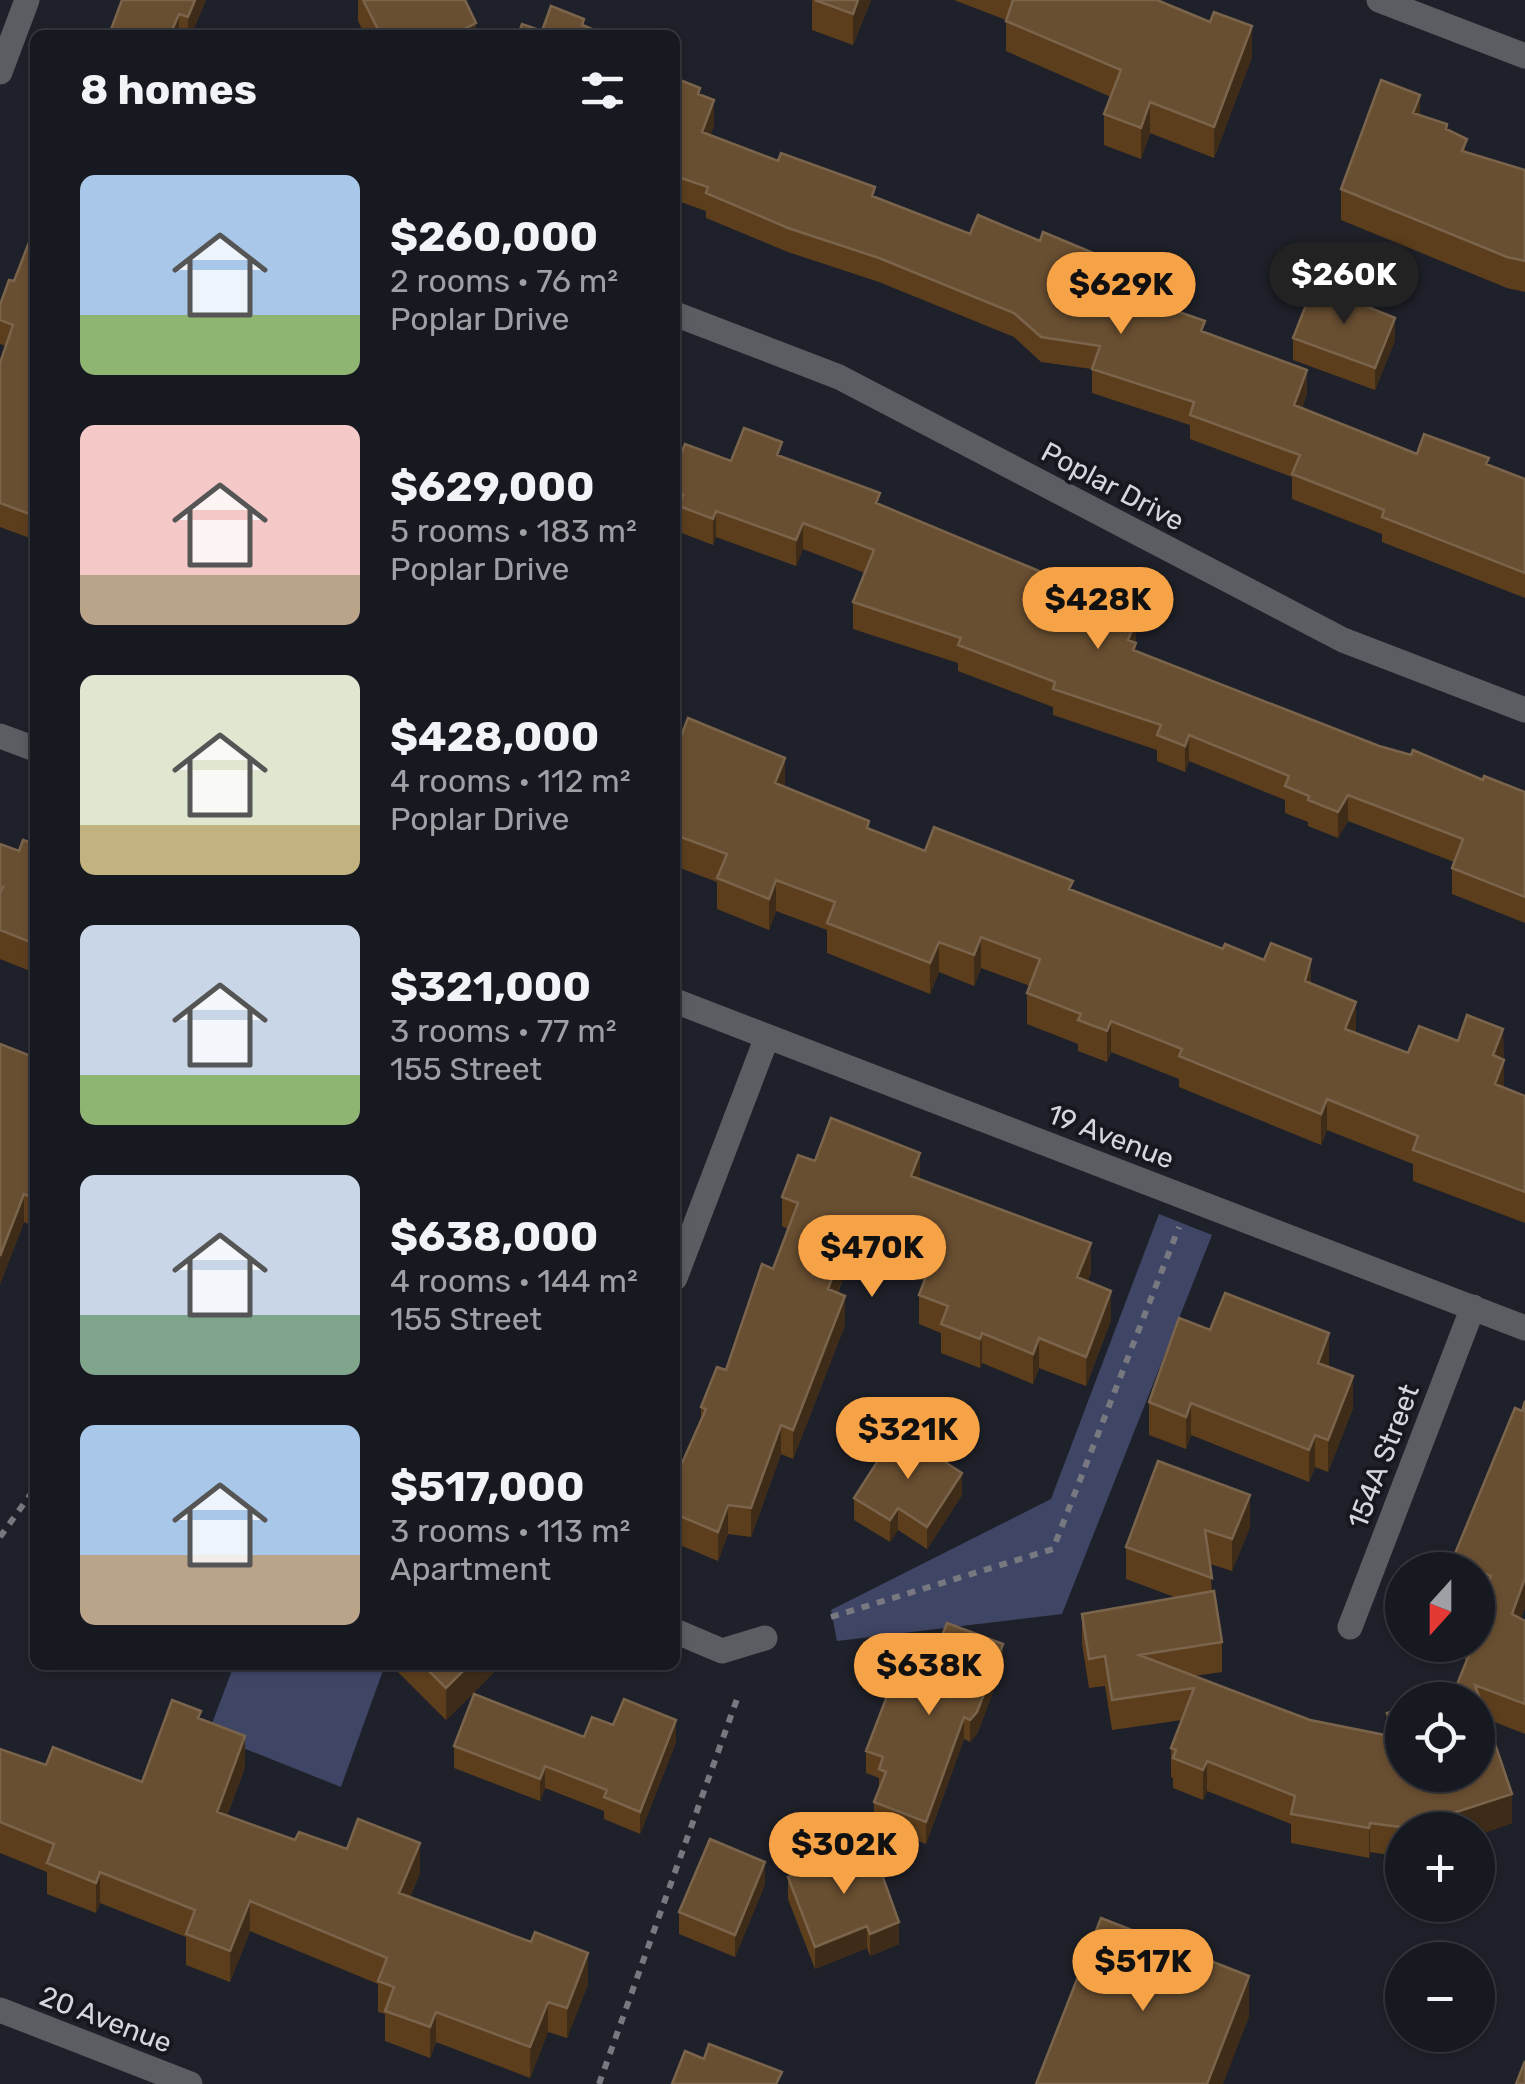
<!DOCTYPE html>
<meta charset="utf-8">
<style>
:root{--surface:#171920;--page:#202229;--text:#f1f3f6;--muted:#9ea0a5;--line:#36383e;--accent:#f6a246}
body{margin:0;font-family:Rubik,sans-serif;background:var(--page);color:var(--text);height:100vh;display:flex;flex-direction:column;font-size:38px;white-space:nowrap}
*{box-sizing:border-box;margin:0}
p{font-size:32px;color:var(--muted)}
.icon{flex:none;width:55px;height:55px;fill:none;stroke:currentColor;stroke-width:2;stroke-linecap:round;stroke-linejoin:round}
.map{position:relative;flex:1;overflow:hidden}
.side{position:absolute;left:30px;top:30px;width:650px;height:1640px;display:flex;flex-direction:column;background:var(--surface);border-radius:15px;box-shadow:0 2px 8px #0004,0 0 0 2px var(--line)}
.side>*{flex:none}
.needle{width:65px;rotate:201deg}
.tools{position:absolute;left:1385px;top:1552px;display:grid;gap:20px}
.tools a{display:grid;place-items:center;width:110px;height:110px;border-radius:50%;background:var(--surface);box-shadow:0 2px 8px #0004,0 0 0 2px var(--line);font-size:50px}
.price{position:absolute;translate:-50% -85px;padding:0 22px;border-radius:35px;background:var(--accent);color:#111;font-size:32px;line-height:65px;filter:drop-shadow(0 2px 5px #0008)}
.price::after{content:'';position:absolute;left:50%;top:60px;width:30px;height:22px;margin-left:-15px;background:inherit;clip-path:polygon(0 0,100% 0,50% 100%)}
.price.active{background:#222;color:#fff}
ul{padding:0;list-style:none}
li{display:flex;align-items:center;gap:30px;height:250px;padding:0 50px}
li span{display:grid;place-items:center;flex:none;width:280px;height:200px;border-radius:15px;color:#555}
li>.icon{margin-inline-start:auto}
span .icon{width:120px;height:120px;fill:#fffc;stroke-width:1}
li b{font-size:42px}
h2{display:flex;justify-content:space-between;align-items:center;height:120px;padding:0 50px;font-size:42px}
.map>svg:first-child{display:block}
.green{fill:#3f4665}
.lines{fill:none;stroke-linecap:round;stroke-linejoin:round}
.path{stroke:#777880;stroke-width:6;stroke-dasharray:8 8;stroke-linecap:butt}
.minor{stroke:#5c5d62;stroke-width:25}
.wall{fill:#5c3e1c}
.shaded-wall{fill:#3e2c19}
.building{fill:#694f31;stroke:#7a644c;stroke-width:2.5}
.labels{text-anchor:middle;stroke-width:8;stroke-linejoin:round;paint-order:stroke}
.street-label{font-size:28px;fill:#d6d7dd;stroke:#161820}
</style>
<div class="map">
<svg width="1525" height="2084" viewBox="0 0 1525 2084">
<rect width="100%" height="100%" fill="#1f212a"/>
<path class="green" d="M1159 1214 1212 1235 1062 1614 837 1641 831 1610 1051 1499Z
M234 1665H385L341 1787 208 1734Z"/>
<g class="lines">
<path class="path" d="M0 1537 35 1488
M831 1617 1053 1549 1179 1227
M599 2084 737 1699"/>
<path class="minor" d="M1379 0 1525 56
M0 72 27 0
M675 314 839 377 1343 640 1525 710
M0 736 35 749
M675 1001 1525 1328
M675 1278 767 1037
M1350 1627 1473 1307
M675 1631 722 1651 765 1638
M0 2010 190 2084"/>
</g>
<path class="wall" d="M206 0 191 35H109Z
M358 0H465L476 35H365L358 21Z
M812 0H871L853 45 812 30Z
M954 0H1157L1252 57 1214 158 1150 133 1141 159 1104 145V114L1111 97 1006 51V20Z
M675 78 700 95 714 125 710 135 970 234 1098 275 1110 291 1205 332 1307 394 1302 408 1417 454 1489 465 1525 479V598L1382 542V534L1292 499V477L1190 439V425L1092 393V369L1041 362 1014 337 879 282 788 252 706 218V211L675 200Z
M1420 115 1447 129 1467 152 1525 170V292L1507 288 1341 220V189Z
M35 227V540L0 527V363L6 346 0 344V305L14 281Z
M1293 338 1395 340 1375 390 1293 360Z
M782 457 1039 583 1136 620V651L1379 746 1525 792V923L1452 894V868L1454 862 1348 821 1338 838 1308 826V822L1285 813V800L1189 761 1185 772 1157 761V750L1053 715V707L958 671V663L853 629V602L865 573 803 549 796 566 716 537 713 545 679 532V519L675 518V469L731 461Z
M675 737 785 787 869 829 925 851 1073 890 1311 984 1356 1033 1408 1053 1503 1029 1504 1088 1525 1096V1223L1413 1181V1164L1327 1130 1321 1145 1179 1087V1079L1111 1052 1107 1062 1078 1051V1044L1027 1024V993L1030 986 981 968 974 986 939 972 930 994 827 953V930L776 911 769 930 717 909V882L675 866Z
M0 844 19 851 35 844V973L0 959Z
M0 1044 33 1057 31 1225 24 1222 0 1284Z
M815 1161 920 1179 1091 1273 1087 1282 1111 1320 1086 1386 1039 1368 1033 1384 982 1363 980 1368 941 1353V1333L919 1324V1295L924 1281 852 1253 838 1293 845 1325 793 1459 781 1454 751 1537 728 1534 718 1561 675 1543V1479L701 1421V1407L726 1370 773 1269 788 1229 782 1226V1197Z
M1210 1330 1329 1365V1367L1353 1408 1328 1472 1315 1467 1309 1482 1191 1435 1186 1449 1149 1435V1402Z
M1515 1408 1521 1619 1525 1621V1734L1487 1719 1512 1823 1478 1835V1830H1402V1857L1370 1852 1369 1858 1291 1843V1824L1207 1791 1203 1800 1173 1788V1778L1171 1777V1748L1182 1720 1112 1730 1105 1686 1089 1688 1082 1644V1614L1177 1598 1126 1579V1547L1158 1461 1250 1527 1232 1571 1210 1564 1212 1592 1222 1642V1672L1194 1676 1310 1720 1387 1735V1713L1454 1692 1465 1664V1645H1478L1480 1602 1478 1601V1570H1454V1556Z
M962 1495 927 1549 898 1530 890 1542 854 1520V1498Z
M934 1656 1003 1666 977 1734 970 1742 964 1739 926 1844 874 1824V1802L879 1791V1778L866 1773V1751L922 1665Z
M393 1665H501L446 1720 393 1667Z
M201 1719 245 1767 227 1816 295 1840 420 1873 410 1897 588 1984 567 2038 548 2032 530 2078 436 2042 430 2058 385 2041V2014L378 2012V1984L250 1931 230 1982 186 1965V1937L100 1903 96 1913 47 1894V1872L0 1853V1749L46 1765 142 1782Z
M613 1725 676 1742 640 1834 604 1819V1811L545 1788 540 1801 454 1768V1746L584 1737Z
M788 1877 899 1944 870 1956 867 1948 815 1969 788 1899Z
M765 1884 735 1957 679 1934V1912Z"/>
<path class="shaded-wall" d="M195 0H206L191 35H188V17Z
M858 0H871L853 45V14Z
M179 14V35H170Z
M476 23V35H453Z
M1252 26V57L1214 158V127Z
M1420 95V127L1413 113Z
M714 100V125L702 157V132Z
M1150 102V133L1141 159V128Z
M1098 255V280L1091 272Z
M1395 318V340L1375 390V368Z
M1307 370V394L1294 430V405Z
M716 511V537L713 545V519Z
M803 523V549L796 566V540Z
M1136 620V669L1128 640Z
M1189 735V761L1185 772V746Z
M785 758V789L775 783Z
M1348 795V821L1338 838V812Z
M776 880V911L769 930V899Z
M981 937V968L974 986V955Z
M939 942V972L930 994V963Z
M1311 959V990L1305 981Z
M1356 1002V1033L1345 1029Z
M1111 1021V1052L1107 1062V1031Z
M1503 1029V1060L1493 1055Z
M1504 1060V1090L1495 1084Z
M1327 1099V1130L1321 1145V1114Z
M920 1153V1182L911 1176Z
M35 1186V1214L31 1225V1197Z
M24 1194V1222L0 1284V1256Z
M852 1224V1253L828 1318V1289Z
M1091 1243V1273L1077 1307V1277Z
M1111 1291V1320L1086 1386V1357Z
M845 1296V1325L793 1459V1430Z
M982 1333V1363L980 1368V1339Z
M1329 1333V1365L1318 1395V1363Z
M1039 1338V1368L1033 1384V1354Z
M1353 1376V1408L1328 1472V1440Z
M1191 1403V1435L1186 1449V1417Z
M781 1425V1454L751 1537V1508Z
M1315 1435V1467L1309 1482V1450Z
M962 1473V1495L927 1549V1527Z
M1250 1495V1527L1232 1571V1539Z
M728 1505V1534L718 1561V1532Z
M898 1508V1530L890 1542V1520Z
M1525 1578V1608L1512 1644V1614Z
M1003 1644V1666L977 1734 970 1742V1720Z
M469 1665H501L446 1720V1688Z
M964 1717V1739L926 1844V1822Z
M676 1720V1742L640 1834V1812Z
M245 1736V1767L217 1842V1812Z
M1207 1761V1791L1203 1800V1770Z
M545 1766V1788L540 1801V1779Z
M1512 1794V1823L1478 1835V1830H1407V1828Z
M1370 1823V1852L1369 1858V1828Z
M420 1843V1873L399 1923V1893Z
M765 1862V1884L735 1957V1935Z
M100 1872V1903L96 1913V1883Z
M250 1901V1931L230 1982V1951Z
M899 1922V1944L870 1956V1934Z
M867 1926V1948L815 1969V1947Z
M588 1953V1984L567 2038V2008Z
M1249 1976V2017L1223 2084H1207Z
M548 2002V2032L530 2078V2047Z
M436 2012V2042L430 2058V2027Z"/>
<path class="building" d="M122 0H195L188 17 179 14 170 35H109Z
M363 0H465L476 23 453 35H381Z
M815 0H858L853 14Z
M1013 0H1157L1210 22 1214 12 1252 26 1214 127 1150 102 1141 128 1104 114 1121 70 1006 21Z
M551 6 584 19 582 25 607 35H518L522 24 542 31Z
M675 78 700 88 698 94 714 100 702 132 778 161 781 153 875 187 872 196 970 234 978 215 1040 241 1043 232 1098 255 1091 272 1110 280 1106 290 1166 313 1168 308 1205 321 1201 331 1307 370 1294 405 1417 454 1424 434 1489 458 1486 464 1525 479V573L1382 517 1384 510 1292 474 1300 455 1190 415 1194 402 1092 369 1100 346 1041 337 1014 313 879 258 788 228 706 193 708 187 675 176Z
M1381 80 1420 95 1413 113 1447 124 1446 129 1467 139 1462 151 1525 170V261L1507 257 1341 189Z
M35 227V516L0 503V363L13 325 0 320V305L9 280 14 281Z
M1314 285 1395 318 1375 368 1293 338Z
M744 428 782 442 777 455 880 493 876 503 1039 571 1035 582 1136 620 1128 640 1136 643 1133 650 1379 746 1411 755 1413 750 1483 780 1484 776 1525 792V897L1452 868 1463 839 1348 795 1338 812 1308 800 1309 796 1285 786 1289 776 1189 735 1185 746 1157 735 1161 725 1053 689 1055 682 958 645 961 638 853 602 874 550 803 523 796 540 716 511 713 519 679 506 683 495 675 492V469L685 444 731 461Z
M688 718 785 758 775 783 869 821 867 828 925 851 934 827 1073 881 1069 889 1223 949 1225 944 1264 960 1271 943 1311 959 1305 981 1356 1002 1345 1029 1408 1053 1419 1026 1458 1041 1467 1015 1503 1029 1493 1055 1504 1060 1495 1084 1525 1096V1192L1413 1150 1418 1136 1327 1099 1321 1114 1179 1056 1182 1049 1111 1021 1107 1031 1078 1020 1081 1014 1027 993 1040 959 981 937 974 955 939 942 930 963 827 923 835 902 776 880 769 899 717 878 727 854 675 835V737L680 739Z
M23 840 35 844V944L0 930V893L3 887 0 888V844L19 851Z
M0 1044 33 1057 35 1052V1186L31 1197 24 1194 0 1256Z
M831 1118 920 1153 911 1176 1091 1243 1077 1277 1111 1291 1086 1357 1039 1338 1033 1354 982 1333 980 1339 941 1324 948 1306 919 1295 934 1255 852 1224 828 1289 845 1296 793 1430 781 1425 751 1508 728 1505 718 1532 675 1514V1479L706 1409 701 1407 717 1367 726 1370 762 1264 773 1269 798 1203 782 1197 798 1155 815 1161Z
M1225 1293 1329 1333 1318 1363 1353 1376 1328 1440 1315 1435 1309 1450 1191 1403 1186 1417 1149 1402 1179 1318 1210 1330Z
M1525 1401V1578L1512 1614 1525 1621V1704L1475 1685 1512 1794 1407 1828 1370 1823 1369 1828 1291 1814 1295 1796 1207 1761 1203 1770 1173 1758 1176 1750 1171 1748 1194 1688 1112 1700 1105 1656 1089 1659 1082 1614 1214 1591 1222 1642 1139 1655 1310 1720 1395 1737 1387 1713 1402 1708V1775H1478V1700H1428L1454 1692 1473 1645H1478V1609L1491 1576 1478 1571V1570L1463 1566 1465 1561 1454 1556 1515 1408 1522 1411Z
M897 1431 962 1473 927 1527 898 1508 890 1520 854 1498Z
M1158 1461 1250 1495 1232 1539 1205 1530 1212 1578 1126 1547Z
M947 1623 1003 1644 977 1712 970 1720 964 1717 926 1822 874 1802 886 1772 879 1769 883 1757 866 1751 902 1657 922 1665 926 1653 934 1656Z
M423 1665H469L446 1688Z
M474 1694 584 1737 592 1717 613 1725 624 1699 676 1720 640 1812 604 1797 607 1790 545 1766 540 1779 454 1746Z
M172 1700 201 1711 198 1718 245 1736 217 1812 295 1840 299 1832 347 1849 358 1819 420 1843 399 1893 531 1942 535 1932 588 1953 567 2008 548 2002 530 2047 436 2012 430 2027 385 2011 394 1987 378 1981 387 1958 250 1901 230 1951 186 1934 195 1910 100 1872 96 1883 47 1863 54 1844 0 1822V1749L46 1765 53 1747 142 1782Z
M710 1839 765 1862 735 1935 679 1912Z
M872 1847 899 1922 870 1934 867 1926 815 1947 788 1877Z
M1101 1918 1249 1976 1207 2084H1036Z
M709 2044 782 2072 776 2084H672L685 2051 704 2059Z
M1525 2061V2084H1516Z"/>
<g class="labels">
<g class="street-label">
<text transform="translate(1113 486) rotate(28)" y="10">Poplar Drive</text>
<text transform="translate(1111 1136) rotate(21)" y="10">19 Avenue</text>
<text transform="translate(1383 1456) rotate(-69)" y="10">154A Street</text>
<text transform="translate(106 2019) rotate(21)" y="10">20 Avenue</text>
</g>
</g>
</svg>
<div class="tools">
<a><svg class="needle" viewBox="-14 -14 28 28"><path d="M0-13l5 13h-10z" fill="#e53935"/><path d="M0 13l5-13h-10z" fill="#9ea0a5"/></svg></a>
<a><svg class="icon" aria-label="locate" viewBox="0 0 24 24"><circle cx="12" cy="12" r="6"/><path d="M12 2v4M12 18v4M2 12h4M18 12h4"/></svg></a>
<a>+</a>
<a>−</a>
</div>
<b class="price active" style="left:1344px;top:327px">$260K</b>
<b class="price" style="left:1121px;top:337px">$629K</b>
<b class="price" style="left:1098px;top:652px">$428K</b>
<b class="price" style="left:872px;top:1300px">$470K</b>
<b class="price" style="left:908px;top:1482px">$321K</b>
<b class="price" style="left:929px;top:1718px">$638K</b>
<b class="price" style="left:844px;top:1897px">$302K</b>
<b class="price" style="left:1143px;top:2014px">$517K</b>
<section class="side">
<h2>8 homes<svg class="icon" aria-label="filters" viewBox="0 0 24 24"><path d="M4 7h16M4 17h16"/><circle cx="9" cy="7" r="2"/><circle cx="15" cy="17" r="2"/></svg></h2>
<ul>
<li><span style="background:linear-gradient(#a9c7e8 70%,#8fb573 0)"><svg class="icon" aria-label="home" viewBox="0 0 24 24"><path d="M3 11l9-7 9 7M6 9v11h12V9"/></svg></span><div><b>$260,000</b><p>2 rooms · 76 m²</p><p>Poplar Drive</p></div></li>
<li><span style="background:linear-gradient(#f6c9c9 75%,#b9a48a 0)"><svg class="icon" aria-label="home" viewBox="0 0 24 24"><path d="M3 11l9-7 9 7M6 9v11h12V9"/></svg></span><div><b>$629,000</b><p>5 rooms · 183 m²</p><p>Poplar Drive</p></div></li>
<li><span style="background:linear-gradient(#dfe7d0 75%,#c2b280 0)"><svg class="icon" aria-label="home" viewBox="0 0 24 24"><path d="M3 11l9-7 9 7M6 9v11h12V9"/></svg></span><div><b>$428,000</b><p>4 rooms · 112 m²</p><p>Poplar Drive</p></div></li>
<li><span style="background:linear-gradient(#c9d6e8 75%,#8fb573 0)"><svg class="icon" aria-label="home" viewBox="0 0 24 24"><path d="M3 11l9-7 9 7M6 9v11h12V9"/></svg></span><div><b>$321,000</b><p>3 rooms · 77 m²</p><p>155 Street</p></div></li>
<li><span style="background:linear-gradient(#c9d6e8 70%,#7fa58c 0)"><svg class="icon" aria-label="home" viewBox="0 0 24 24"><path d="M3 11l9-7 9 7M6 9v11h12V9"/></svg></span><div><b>$638,000</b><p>4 rooms · 144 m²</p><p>155 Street</p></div></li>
<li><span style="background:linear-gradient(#a9c7e8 65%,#b9a48a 0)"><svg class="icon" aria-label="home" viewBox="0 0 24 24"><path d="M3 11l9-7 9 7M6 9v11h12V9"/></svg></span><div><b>$517,000</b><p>3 rooms · 113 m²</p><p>Apartment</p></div></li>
</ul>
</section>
</div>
